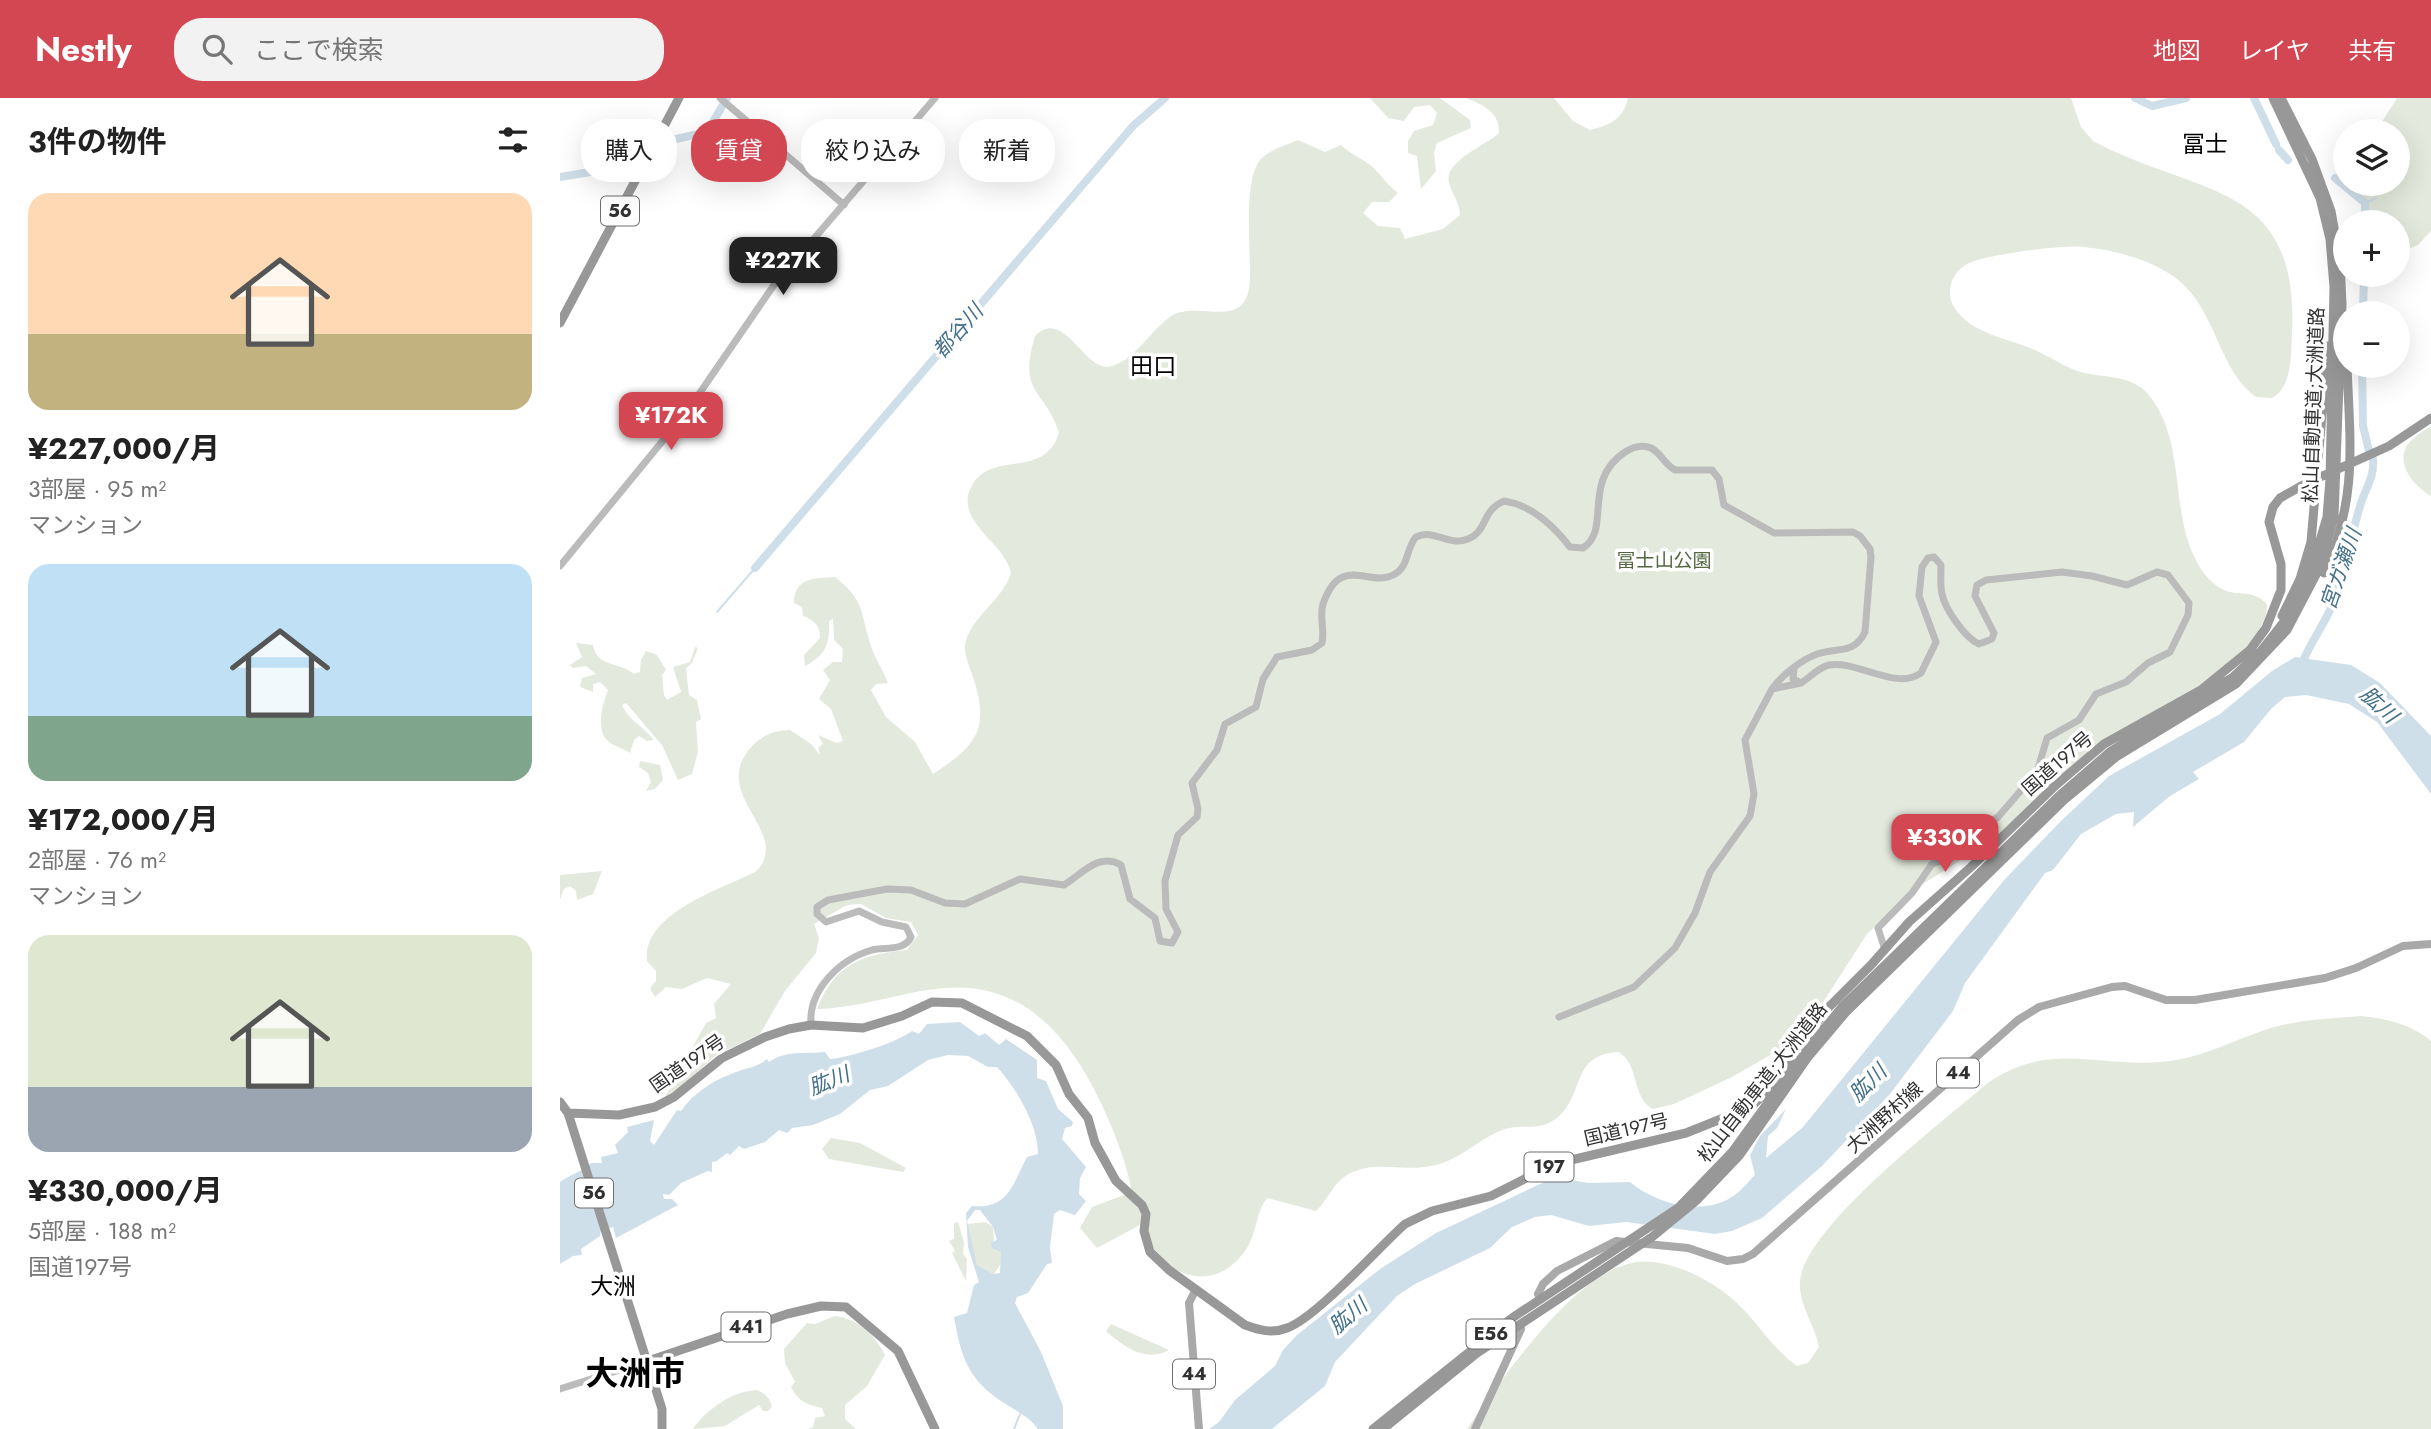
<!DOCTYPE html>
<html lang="ja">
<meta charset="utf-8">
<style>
:root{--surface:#fff;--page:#f2f2f2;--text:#222;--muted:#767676;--accent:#d34752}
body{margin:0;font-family:Jost,"Noto Sans JP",sans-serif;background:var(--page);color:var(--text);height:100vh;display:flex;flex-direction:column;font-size:26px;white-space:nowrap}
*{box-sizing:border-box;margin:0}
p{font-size:23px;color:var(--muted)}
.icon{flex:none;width:38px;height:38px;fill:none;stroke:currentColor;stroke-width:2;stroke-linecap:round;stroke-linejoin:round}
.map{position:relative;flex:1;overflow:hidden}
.drawer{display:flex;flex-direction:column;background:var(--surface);width:560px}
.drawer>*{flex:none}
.hud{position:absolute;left:21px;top:21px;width:665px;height:63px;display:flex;gap:14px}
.controls{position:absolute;left:1773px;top:21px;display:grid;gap:14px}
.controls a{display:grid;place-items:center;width:77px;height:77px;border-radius:50%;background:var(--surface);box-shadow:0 7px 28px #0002;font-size:35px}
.price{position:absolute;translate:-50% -60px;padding:0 16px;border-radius:14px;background:var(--accent);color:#fff;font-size:23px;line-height:46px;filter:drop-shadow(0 2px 4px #0008)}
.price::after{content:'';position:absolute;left:50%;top:42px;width:21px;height:16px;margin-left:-10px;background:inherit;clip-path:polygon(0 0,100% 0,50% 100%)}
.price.selected{background:#222;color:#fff}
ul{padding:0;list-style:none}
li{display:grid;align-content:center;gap:14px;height:371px;padding:0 28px}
li span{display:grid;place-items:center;height:217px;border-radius:21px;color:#555}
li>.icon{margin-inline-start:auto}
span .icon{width:126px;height:126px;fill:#fffc;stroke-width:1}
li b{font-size:30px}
h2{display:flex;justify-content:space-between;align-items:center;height:84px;padding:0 28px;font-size:30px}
.pill{padding:0 24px;border-radius:28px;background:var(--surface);box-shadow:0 7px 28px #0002;font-size:24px;line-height:63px}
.pill.selected{background:var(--accent);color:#fff}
header{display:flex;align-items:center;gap:42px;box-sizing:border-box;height:98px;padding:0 35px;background:var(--accent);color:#fff}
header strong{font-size:33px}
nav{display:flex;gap:38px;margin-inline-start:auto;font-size:24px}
.search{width:490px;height:63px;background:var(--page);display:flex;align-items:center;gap:18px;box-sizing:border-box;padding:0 24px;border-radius:28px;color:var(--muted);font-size:26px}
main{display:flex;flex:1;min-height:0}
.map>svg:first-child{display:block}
.green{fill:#e4e9dd}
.water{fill:#cfdfe9;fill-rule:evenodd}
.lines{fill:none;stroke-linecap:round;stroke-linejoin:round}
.stream{stroke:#cfdfe9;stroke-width:2}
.river{stroke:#cfdfe9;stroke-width:8}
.secondary{stroke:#bbb;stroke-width:7}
.primary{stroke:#a9a9a9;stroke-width:8}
.highway{stroke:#989898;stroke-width:9}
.labels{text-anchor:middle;stroke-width:7;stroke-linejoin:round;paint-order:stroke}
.shield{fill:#fff;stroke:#6f6f6f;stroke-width:2}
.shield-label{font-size:18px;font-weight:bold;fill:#313131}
.street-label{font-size:19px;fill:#313131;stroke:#fff}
.park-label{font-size:19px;fill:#546842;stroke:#fff}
.water-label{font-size:21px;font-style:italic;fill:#46718b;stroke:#fff}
.quarter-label{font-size:23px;fill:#000;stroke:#fff}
.town-label{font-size:33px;font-weight:bold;fill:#000;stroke:#fff}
</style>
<header>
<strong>Nestly</strong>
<div class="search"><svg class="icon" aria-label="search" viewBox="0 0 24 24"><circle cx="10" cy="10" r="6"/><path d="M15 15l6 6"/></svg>ここで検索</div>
<nav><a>地図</a><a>レイヤ</a><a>共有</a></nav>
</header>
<main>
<section class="drawer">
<h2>3件の物件<svg class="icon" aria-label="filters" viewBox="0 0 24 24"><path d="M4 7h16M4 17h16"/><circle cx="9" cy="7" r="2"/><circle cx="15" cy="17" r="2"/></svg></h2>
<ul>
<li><span style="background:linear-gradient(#ffd9b3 65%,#c2b280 0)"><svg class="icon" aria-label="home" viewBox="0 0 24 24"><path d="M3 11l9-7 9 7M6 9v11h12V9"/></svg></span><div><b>¥227,000/月</b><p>3部屋 · 95 m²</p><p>マンション</p></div></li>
<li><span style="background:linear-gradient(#bfe0f5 70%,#7fa58c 0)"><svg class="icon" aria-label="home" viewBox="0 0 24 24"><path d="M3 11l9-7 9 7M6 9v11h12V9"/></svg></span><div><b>¥172,000/月</b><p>2部屋 · 76 m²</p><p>マンション</p></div></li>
<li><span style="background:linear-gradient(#dfe7d0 70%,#9aa5b1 0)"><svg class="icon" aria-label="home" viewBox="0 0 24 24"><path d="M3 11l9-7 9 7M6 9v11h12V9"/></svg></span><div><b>¥330,000/月</b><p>5部屋 · 188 m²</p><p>国道197号</p></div></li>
</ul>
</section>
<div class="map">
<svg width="1871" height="1331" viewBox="0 0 1871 1331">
<rect width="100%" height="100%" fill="#fff"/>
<path class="green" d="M810 0H880L910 22 911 30 877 45 874 55 876 73 861 91 857 58 848 55V43L854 33 873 27 877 15 870 7 854 9 844 23 828 20Z
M906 0H994L1013 23 1030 32C1051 27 1063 21 1068 0H1511L1521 29 1533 43C1640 100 1739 81 1732 236 1731 256 1732 290 1712 300L1696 299C1657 271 1657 209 1613 178 1588 161 1554 152 1524 149 1505 146 1425 157 1409 165 1393 172 1384 194 1394 209 1412 238 1452 240 1481 255 1496 262 1508 271 1524 275 1545 279 1573 278 1588 296 1629 345 1607 419 1641 471 1668 510 1686 484 1707 506 1709 528 1675 568 1660 583L1542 649 1433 742 1358 789 1307 836 1245 932 1233 944 1172 979 1114 1006 1093 1011C1071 1000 1080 965 1058 954 1006 957 1028 1005 989 1025 974 1032 958 1026 942 1032 917 1042 899 1063 871 1068 843 1074 813 1061 787 1077 773 1085 768 1102 756 1113L707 1100C696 1114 697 1134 687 1150 653 1202 597 1176 580 1127L537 1150 520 1130 532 1109 564 1097 573 1101C568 1068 555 1035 541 1005 510 940 464 883 384 890 340 894 301 910 257 911 274 867 302 856 347 852L358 837 351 824 326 820 301 806 287 807 254 826 259 840 256 855 225 893 200 936 156 957 123 987 105 999 146 925 156 920 154 906 171 886 147 880 122 891 106 889 95 899 90 890 96 883V873L87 863C82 815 162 791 195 774 202 768 206 760 206 750 204 718 157 688 191 649 201 638 215 632 230 632L251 646 260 657 258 650 263 646 258 637 277 645 283 643 271 611 259 601 270 582 263 572 273 564H282L283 551 274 542 273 521 269 523C270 546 266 557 245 568L244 557 260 540C260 527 255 523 243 518L242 509 234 505C234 480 254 480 275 479 304 502 300 512 310 545 314 559 323 572 328 585L316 586 311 592 326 619 355 644 373 676C417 647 430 631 413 579 410 569 404 558 405 547 410 519 443 502 451 475 445 444 392 423 412 387 434 351 484 382 499 335 486 291 457 298 475 238 504 210 521 268 547 269 576 264 589 232 613 217 634 205 670 224 684 204 690 196 690 182 690 172 690 146 684 82 700 62 709 52 726 47 738 42L765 54 781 47C791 57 804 61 814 70 822 79 828 87 838 95L829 104H812L803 115 818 128 840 130 845 141 883 131 900 117C900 105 892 96 889 85 883 63 927 47 939 35 940 14 923 7 906 0Z
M1837 0H1871V133L1858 147 1838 155V124H1803L1802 86H1838V33H1816Z
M1871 328V398C1855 389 1834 365 1848 346 1853 339 1864 333 1871 328Z
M16 545 33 547C37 570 59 563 74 576L80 574 81 562 86 553 97 557 106 572 102 577 104 597 107 602 121 594 113 569 130 564 135 549 138 550 132 565 126 570 129 597 137 602 141 621 136 624 138 654 132 676 118 682 102 647 66 605 62 607C68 622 84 629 94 642L87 643 79 638 74 642 70 655C63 650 52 648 46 641 36 628 43 605 48 592L40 584 33 586V594L20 589 22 580 36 576 26 568 13 570 10 567 22 559Z
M80 663 100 667 103 682 95 691 86 693 91 684 88 675 79 669Z
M42 773 33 796 17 802 16 793 10 788 4 791 0 801V777Z
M1801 918C1825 920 1853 927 1871 943V1331H907C942 1282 1013 1174 1076 1164 1103 1160 1139 1176 1161 1192 1188 1210 1204 1240 1228 1261L1237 1268 1248 1265 1259 1249C1255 1227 1238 1206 1240 1183 1245 1128 1385 1022 1429 984 1494 941 1540 972 1610 963 1644 959 1678 940 1711 930 1741 921 1770 921 1801 918Z
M271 1040 300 1045 346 1070 343 1074 269 1061 262 1051Z
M398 1124 404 1145 403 1156 407 1161 406 1183 392 1155 395 1153 389 1143 394 1141V1125Z
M426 1124 433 1129 434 1143 431 1144 441 1154V1165L434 1176 417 1167 407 1130V1126Z
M275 1218C299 1221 314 1236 325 1257L307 1288 285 1307V1321L296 1331H248L253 1329 255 1320 265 1318 262 1310C246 1306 239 1304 231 1289L235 1284 225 1265 224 1251 247 1225 255 1226Z
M551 1226 609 1252C586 1265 564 1249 546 1233Z
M197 1292C206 1296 210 1300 212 1309L208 1313H203L199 1307 165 1328 133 1331C147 1311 172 1293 197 1292Z"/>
<path class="water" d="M1735 559 1791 567 1820 585 1871 638V696L1817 624 1789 606 1746 597 1725 599 1711 611 1684 644 1633 674 1639 681 1610 698 1573 729 1574 714 1556 716 1521 736 1493 772 1485 775 1405 885 1393 913 1330 996 1262 1068 1202 1120 1172 1133 1155 1136 1066 1124 1029 1128 991 1117 975 1119 952 1129 930 1150 855 1186 837 1198 775 1264 765 1288 712 1331H649L659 1324 675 1302 715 1268 723 1252 737 1237 820 1171 876 1135 995 1079 1028 1085 1070 1084C1096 1106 1146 1120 1176 1096 1183 1091 1189 1083 1195 1077L1190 1057 1200 1038 1226 1011 1217 1030 1208 1038 1206 1060 1243 1029 1445 781 1501 723 1549 678 1660 616 1712 573Z
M400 924 419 938 425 935 439 947 446 941 477 962V980L486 983 498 1011 513 1024 512 1028 505 1030 502 1041 526 1069 520 1080 519 1096 526 1103 515 1117 500 1112 494 1116 490 1149 492 1165 487 1166 468 1195 457 1199 455 1205 481 1254 503 1308V1331H478C470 1319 456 1313 444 1305 408 1282 401 1259 394 1219L407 1215 414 1187 419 1184 408 1149 406 1115 412 1108C449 1111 452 1087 467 1059L478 1056C478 1027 457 991 437 969H428L408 958 388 957 368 962 328 988 310 992 280 1016 253 1027 232 1030 227 1035 219 1032 205 1044 184 1051 179 1048 170 1057 167 1055 157 1063 152 1064V1074L148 1073 121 1085 109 1097 103 1096 104 1101H112L118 1107 56 1140 53 1129 41 1132 40 1138 21 1151 22 1157 13 1158 0 1166V1084C11 1076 22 1074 31 1065H42L41 1059 58 1055 55 1047 68 1034 67 1029 94 1022 90 1043 94 1047 117 1012 121 1013C134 994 154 982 176 974 189 969 196 970 207 961L209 964C225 952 247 956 265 954L270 961C288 960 338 944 352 933L359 936 367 926ZM415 1112H420L433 1129 437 1142 431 1144 432 1150 441 1154 440 1175 434 1176 417 1167 407 1123Z"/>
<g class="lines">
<path class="stream" d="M1805 105 1816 100
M157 514 195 470
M454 1331 460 1316"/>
<path class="river" d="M1575 0 1592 8 1626 0
M1694 0 1716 46
M103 44 147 34 167 0
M1719 52 1728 62
M0 79 30 74 84 54
M1775 80 1805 105V124
M1803 215 1804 177
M1802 268 1803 328 1809 353
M195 470 573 28 605 0
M1740 571C1748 546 1765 527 1774 503 1785 472 1791 439 1800 408 1805 391 1815 379 1813 361"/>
<path class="secondary" d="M160 0 284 107
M0 468 128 312 214 187 375 0
M1234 571 1233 581 1241 585C1251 579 1257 570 1269 567 1297 562 1336 593 1361 575L1376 544 1359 498 1362 469 1368 460 1374 459 1381 467C1381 476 1380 487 1382 496 1385 511 1405 540 1419 546L1432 541 1434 535 1415 498 1417 487 1426 482 1502 474 1532 478 1567 487 1597 474 1608 477 1629 505 1628 517 1610 554 1588 565 1566 584 1536 596 1519 622 1487 640 1477 674 1438 719 1419 732 1401 756 1372 766 1352 795 1318 830 1325 852
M999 919 1074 889 1115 850 1135 815 1150 774 1190 718 1194 696 1185 642 1212 591
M251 927C248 892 280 861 312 852 325 849 345 853 351 839L346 829 322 824 299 813 266 824 257 816V809L268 802 327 791 351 792 385 805 405 806 460 781 504 787C522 776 538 754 561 767L570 801 595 820 600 843 612 845 618 834 606 811 605 783 618 737 637 719 638 711 632 685 657 652 665 626 696 609 703 581 717 559 752 552 762 545C765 532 759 518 763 506 781 454 810 491 835 476 849 468 846 450 856 439 874 430 888 449 908 441 928 433 921 413 944 403 972 407 993 427 1010 449L1023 450C1052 432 1021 383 1065 354 1073 349 1082 346 1091 350 1101 355 1105 367 1115 372H1152L1159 381 1164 407 1214 435 1293 434 1300 438 1310 451 1311 459 1305 534C1294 557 1277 549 1257 556 1241 562 1222 577 1212 591L1241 585
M0 1291 88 1263"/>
<path class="primary" d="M636 1191 629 1205 639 1331
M978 1196 983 1186 997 1173 1056 1143 1128 1150 1167 1163 1183 1161 1193 1156 1458 922 1479 909 1552 889 1565 888 1606 902H1635L1765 880 1796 870 1843 848 1871 846
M915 1331 961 1231"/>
<path class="highway" d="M0 225 119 0
M1764 475C1798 402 1790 345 1787 268
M1722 518 1740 481 1751 444 1768 248
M0 1004 8 1015 102 1311V1331
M8 1015 59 1017 95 1009 114 999 162 960 205 939 229 931 251 927 303 930 342 918 372 904 402 905 467 938 496 967 509 996 528 1020 535 1045 556 1083 582 1107 586 1116 584 1133 590 1154 609 1172 685 1227C699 1232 712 1236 727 1230 756 1220 818 1150 845 1126L872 1113 931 1098 994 1066 1126 1035 1191 1009 1206 994 1267 911 1311 867 1349 824 1411 769 1496 687 1544 646 1641 592 1690 552 1706 530 1721 492V466L1709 424 1713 409 1720 400 1745 386 1829 348 1871 320
M88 1263 227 1216 261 1208 286 1209 338 1253 375 1331
M813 1331 952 1220 1118 1110 1173 1053 1243 956 1282 909 1499 698 1551 653 1673 579 1701 553 1723 525 1752 469 1767 419 1770 381 1774 189 1770 141 1760 100 1713 0
M823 1331 917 1255 1092 1139 1137 1102 1179 1058 1248 959 1286 914 1504 702 1556 659 1676 586 1727 532 1759 471 1774 419 1782 206 1780 163 1771 113 1752 61 1721 0"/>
</g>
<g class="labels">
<g class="shield">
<rect x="41" y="98.5" width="38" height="29" rx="5"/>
<rect x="1377" y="960.5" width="42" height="29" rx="5"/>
<rect x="964.5" y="1054.5" width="49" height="29" rx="5"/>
<rect x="15" y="1080.5" width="38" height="29" rx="5"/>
<rect x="161.5" y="1214.5" width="49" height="29" rx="5"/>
<rect x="906.5" y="1221.5" width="49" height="29" rx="5"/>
<rect x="613" y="1261.5" width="42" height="29" rx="5"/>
</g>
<g class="shield-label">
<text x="60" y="119">56</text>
<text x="1398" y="981">44</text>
<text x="989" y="1075">197</text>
<text x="34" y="1101">56</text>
<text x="186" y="1235">441</text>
<text x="931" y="1242">E56</text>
<text x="634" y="1282">44</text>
</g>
<g class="street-label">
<text transform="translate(1753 307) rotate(-88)" y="7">松山自動車道;大洲道路</text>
<text transform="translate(1497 665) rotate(-41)" y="7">国道197号</text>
<text transform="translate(127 965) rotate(-35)" y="7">国道197号</text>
<text transform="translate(1202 984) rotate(-52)" y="7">松山自動車道;大洲道路</text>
<text transform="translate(1324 1019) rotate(-42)" y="7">大洲野村線</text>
<text transform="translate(1066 1031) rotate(-13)" y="7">国道197号</text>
</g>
<g class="park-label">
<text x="1104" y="469">冨士山公園</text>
</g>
<g class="water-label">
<text transform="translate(398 233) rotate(-49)" y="7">都谷川</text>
<text transform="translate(1781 471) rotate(-71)" y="7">宮ガ瀬川</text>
<text transform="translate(1819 607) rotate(43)" y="7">肱川</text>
<text transform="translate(269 983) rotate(-22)" y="7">肱川</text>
<text transform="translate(1308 985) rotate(-45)" y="7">肱川</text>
<text transform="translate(788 1218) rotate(-40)" y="7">肱川</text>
</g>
<g class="quarter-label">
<text x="1645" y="54">冨士</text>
<text x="593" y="276">田口</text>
<text x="53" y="1196">大洲</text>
</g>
<g class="town-label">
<text x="75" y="1287">大洲市</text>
</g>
</g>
</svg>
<div class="controls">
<a><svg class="icon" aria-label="layers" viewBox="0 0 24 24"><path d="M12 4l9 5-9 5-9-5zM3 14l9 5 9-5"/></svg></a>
<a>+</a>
<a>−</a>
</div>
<b class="price selected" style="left:223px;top:199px">¥227K</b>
<b class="price" style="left:111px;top:354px">¥172K</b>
<b class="price" style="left:1385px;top:776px">¥330K</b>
<div class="hud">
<a class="pill">購入</a>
<a class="pill selected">賃貸</a>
<a class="pill">絞り込み</a>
<a class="pill">新着</a>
</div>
</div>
</main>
